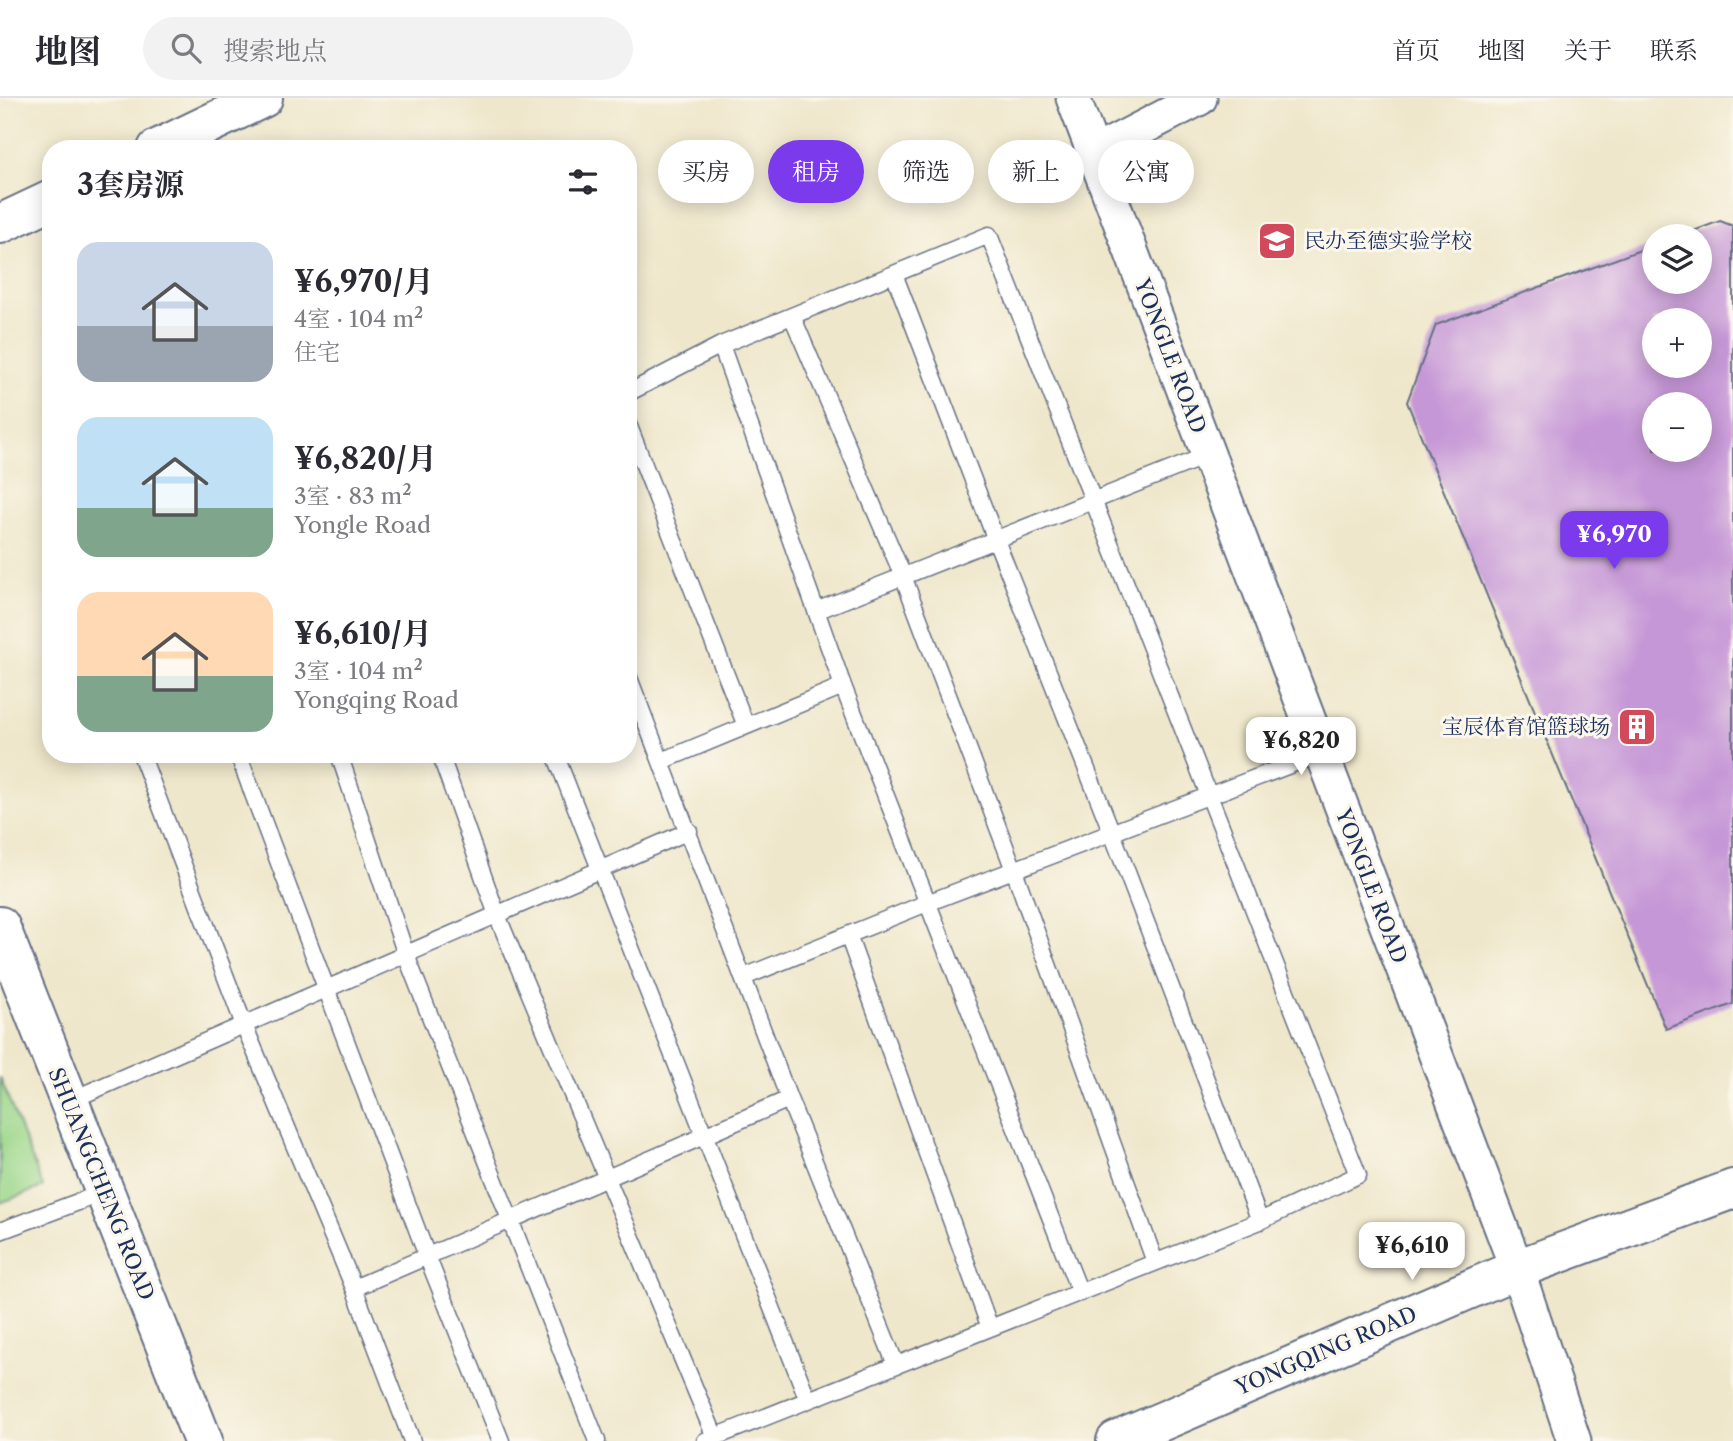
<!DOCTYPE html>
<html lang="zh">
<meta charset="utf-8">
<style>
:root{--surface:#fff;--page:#f2f2f3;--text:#2b2b33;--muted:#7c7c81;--line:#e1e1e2;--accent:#7c3aed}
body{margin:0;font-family:"Libre Caslon Text","Noto Serif SC",serif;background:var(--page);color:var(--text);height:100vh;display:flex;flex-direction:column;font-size:26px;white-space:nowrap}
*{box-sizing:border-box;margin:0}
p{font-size:23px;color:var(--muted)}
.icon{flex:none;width:38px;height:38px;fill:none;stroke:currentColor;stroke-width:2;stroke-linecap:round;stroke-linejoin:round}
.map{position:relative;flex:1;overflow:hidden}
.side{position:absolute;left:42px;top:42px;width:595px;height:623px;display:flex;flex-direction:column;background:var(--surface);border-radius:28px;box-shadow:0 4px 18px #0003}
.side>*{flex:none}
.top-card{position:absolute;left:658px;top:42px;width:665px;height:63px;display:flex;gap:14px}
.buttons{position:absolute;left:1642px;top:126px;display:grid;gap:14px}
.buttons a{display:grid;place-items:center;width:70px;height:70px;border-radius:50%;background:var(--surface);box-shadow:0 4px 18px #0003;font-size:35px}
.price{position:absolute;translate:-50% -60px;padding:0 16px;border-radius:14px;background:#fff;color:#222;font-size:23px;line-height:46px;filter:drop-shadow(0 2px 4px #0008)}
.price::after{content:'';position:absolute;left:50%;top:42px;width:21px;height:16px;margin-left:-10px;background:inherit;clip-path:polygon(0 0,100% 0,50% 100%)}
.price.current{background:var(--accent);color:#fff}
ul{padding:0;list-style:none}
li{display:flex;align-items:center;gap:21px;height:175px;padding:0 35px}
li span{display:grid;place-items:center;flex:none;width:196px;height:140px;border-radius:21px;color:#555}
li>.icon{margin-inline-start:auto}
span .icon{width:84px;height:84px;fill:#fffc;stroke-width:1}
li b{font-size:30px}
h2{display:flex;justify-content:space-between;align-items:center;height:84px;padding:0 35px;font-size:30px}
.pill{padding:0 24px;border-radius:32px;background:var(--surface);box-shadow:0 4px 18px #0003;font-size:24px;line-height:63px}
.pill.current{background:var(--accent);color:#fff}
header{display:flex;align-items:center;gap:42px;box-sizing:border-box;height:98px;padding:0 35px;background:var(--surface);border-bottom:2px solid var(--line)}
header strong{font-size:33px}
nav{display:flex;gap:38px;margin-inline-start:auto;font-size:24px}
.search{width:490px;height:63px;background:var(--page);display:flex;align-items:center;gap:18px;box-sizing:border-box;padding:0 24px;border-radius:38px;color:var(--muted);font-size:26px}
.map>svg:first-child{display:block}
.green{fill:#9cd78a;stroke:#5c8374;stroke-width:2}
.building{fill:#c697d7;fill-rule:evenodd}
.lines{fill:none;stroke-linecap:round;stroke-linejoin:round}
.lane-casing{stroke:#656f84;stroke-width:19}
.street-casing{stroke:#656f84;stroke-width:37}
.secondary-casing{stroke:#656f84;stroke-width:42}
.lane{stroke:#fff;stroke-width:16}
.street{stroke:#fff;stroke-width:33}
.secondary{stroke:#fff;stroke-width:38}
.labels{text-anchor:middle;stroke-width:6;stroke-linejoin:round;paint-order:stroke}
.poi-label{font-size:21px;fill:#1b2f5e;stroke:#fbf7ec;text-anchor:start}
.street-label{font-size:21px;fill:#1b2f5e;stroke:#fbf7ec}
</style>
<header>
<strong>地图</strong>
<div class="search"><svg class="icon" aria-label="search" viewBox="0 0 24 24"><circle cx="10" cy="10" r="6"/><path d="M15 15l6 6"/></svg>搜索地点</div>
<nav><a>首页</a><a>地图</a><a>关于</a><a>联系</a></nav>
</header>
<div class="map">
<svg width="1733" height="1343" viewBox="0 0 1733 1343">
<rect width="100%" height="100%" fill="#fbf7ec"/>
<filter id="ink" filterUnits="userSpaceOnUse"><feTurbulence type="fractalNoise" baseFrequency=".0143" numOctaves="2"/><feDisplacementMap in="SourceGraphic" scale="14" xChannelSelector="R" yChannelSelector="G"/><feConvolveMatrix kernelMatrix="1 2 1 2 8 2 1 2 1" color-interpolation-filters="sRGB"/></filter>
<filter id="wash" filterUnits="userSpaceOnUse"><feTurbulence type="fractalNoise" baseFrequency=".00686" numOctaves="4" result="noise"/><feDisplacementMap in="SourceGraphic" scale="28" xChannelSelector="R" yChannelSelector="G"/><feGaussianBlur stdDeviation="1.57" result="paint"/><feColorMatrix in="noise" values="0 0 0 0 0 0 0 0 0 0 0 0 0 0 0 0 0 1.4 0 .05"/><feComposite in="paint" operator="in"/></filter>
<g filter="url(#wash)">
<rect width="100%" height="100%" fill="#efe7cb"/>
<path class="green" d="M0 979 43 1089 0 1105Z"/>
<g id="blocks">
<path class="building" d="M1720 123 1733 128V906L1666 931 1407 304 1436 227 1654 147V184H1699V138H1680ZM1654 222H1699V268H1654ZM1654 306H1699V352H1654Z"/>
</g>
</g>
<g filter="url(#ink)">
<use href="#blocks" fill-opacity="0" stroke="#656f84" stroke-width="2"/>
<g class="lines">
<defs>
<path id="lane" d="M894 176 996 442 1112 735 1260 1123
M792 218 903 478 1014 772 1155 1164
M721 247 843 588 1080 1195
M628 295 721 247 989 137 1358 1077 1260 1123 705 1343
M628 326 746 628
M816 513 1208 357
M141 656 244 927 354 1190 412 1343
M238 656 427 1158 501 1343
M339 656 406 857 597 1343
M440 656 497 817 715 1339
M555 656 808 1302
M662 663 843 588
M848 837 990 1230
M744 879 927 805 1321 655
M789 1001 896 1267
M69 1003 689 733
M0 1133 105 1094
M354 1190 789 1001 628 577"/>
<path id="street" d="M1073 0 1517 1171 1574 1343
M1094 55 1200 0"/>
<path id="secondary" d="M157 51 263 0
M0 126 51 102
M0 828 203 1343
M1116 1343 1517 1171 1733 1091"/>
</defs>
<use href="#lane" class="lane-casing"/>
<use href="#street" class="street-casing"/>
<use href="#secondary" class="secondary-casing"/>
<use href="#lane" class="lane"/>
<use href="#street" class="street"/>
<use href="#secondary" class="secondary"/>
</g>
</g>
<defs>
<symbol id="school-square" viewBox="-11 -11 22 22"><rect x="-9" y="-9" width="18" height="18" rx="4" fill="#d1495b" stroke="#fbf7ec"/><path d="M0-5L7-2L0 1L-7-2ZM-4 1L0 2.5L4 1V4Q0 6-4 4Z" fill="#fff"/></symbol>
<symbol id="building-square" viewBox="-11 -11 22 22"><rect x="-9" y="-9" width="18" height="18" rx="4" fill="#d1495b" stroke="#fbf7ec"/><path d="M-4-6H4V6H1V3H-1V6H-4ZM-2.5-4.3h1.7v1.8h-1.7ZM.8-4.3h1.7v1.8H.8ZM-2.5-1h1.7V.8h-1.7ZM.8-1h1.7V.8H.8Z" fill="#fff"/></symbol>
</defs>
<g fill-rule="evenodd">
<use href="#school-square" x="1255" y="121" width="44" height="44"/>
<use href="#building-square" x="1615" y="607" width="44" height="44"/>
</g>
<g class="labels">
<g class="poi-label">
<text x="1304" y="150">民办至德实验学校</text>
<text x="1610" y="636" text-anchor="end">宝辰体育馆篮球场</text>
</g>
<g class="street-label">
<text transform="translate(1170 258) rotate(69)" y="7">YONGLE ROAD</text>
<text transform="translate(1371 788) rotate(69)" y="7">YONGLE ROAD</text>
<text transform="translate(101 1086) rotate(68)" y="7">SHUANGCHENG ROAD</text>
<text transform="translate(1326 1253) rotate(-23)" y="7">YONGQING ROAD</text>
</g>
</g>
</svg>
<div class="buttons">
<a><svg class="icon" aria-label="layers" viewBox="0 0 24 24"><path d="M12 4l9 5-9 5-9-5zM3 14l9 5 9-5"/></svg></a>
<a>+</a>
<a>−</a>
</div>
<b class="price current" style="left:1614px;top:473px">¥6,970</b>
<b class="price" style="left:1301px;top:679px">¥6,820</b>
<b class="price" style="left:1412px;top:1184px">¥6,610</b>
<div class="top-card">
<a class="pill">买房</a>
<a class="pill current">租房</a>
<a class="pill">筛选</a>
<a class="pill">新上</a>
<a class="pill">公寓</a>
</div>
<section class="side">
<h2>3套房源<svg class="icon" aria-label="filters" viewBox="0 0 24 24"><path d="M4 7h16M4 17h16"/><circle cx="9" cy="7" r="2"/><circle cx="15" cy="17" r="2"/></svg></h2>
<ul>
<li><span style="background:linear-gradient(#c9d6e8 60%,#9aa5b1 0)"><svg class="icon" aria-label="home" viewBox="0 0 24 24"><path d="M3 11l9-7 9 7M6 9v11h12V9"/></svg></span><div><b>¥6,970/月</b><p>4室 · 104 m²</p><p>住宅</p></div></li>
<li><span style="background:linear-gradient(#bfe0f5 65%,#7fa58c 0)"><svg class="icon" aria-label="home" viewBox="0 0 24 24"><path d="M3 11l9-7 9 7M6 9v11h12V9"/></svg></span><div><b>¥6,820/月</b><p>3室 · 83 m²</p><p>Yongle Road</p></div></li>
<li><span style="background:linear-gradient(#ffd9b3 60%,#7fa58c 0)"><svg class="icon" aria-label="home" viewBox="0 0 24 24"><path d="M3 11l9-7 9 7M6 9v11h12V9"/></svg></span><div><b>¥6,610/月</b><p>3室 · 104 m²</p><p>Yongqing Road</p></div></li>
</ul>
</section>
</div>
